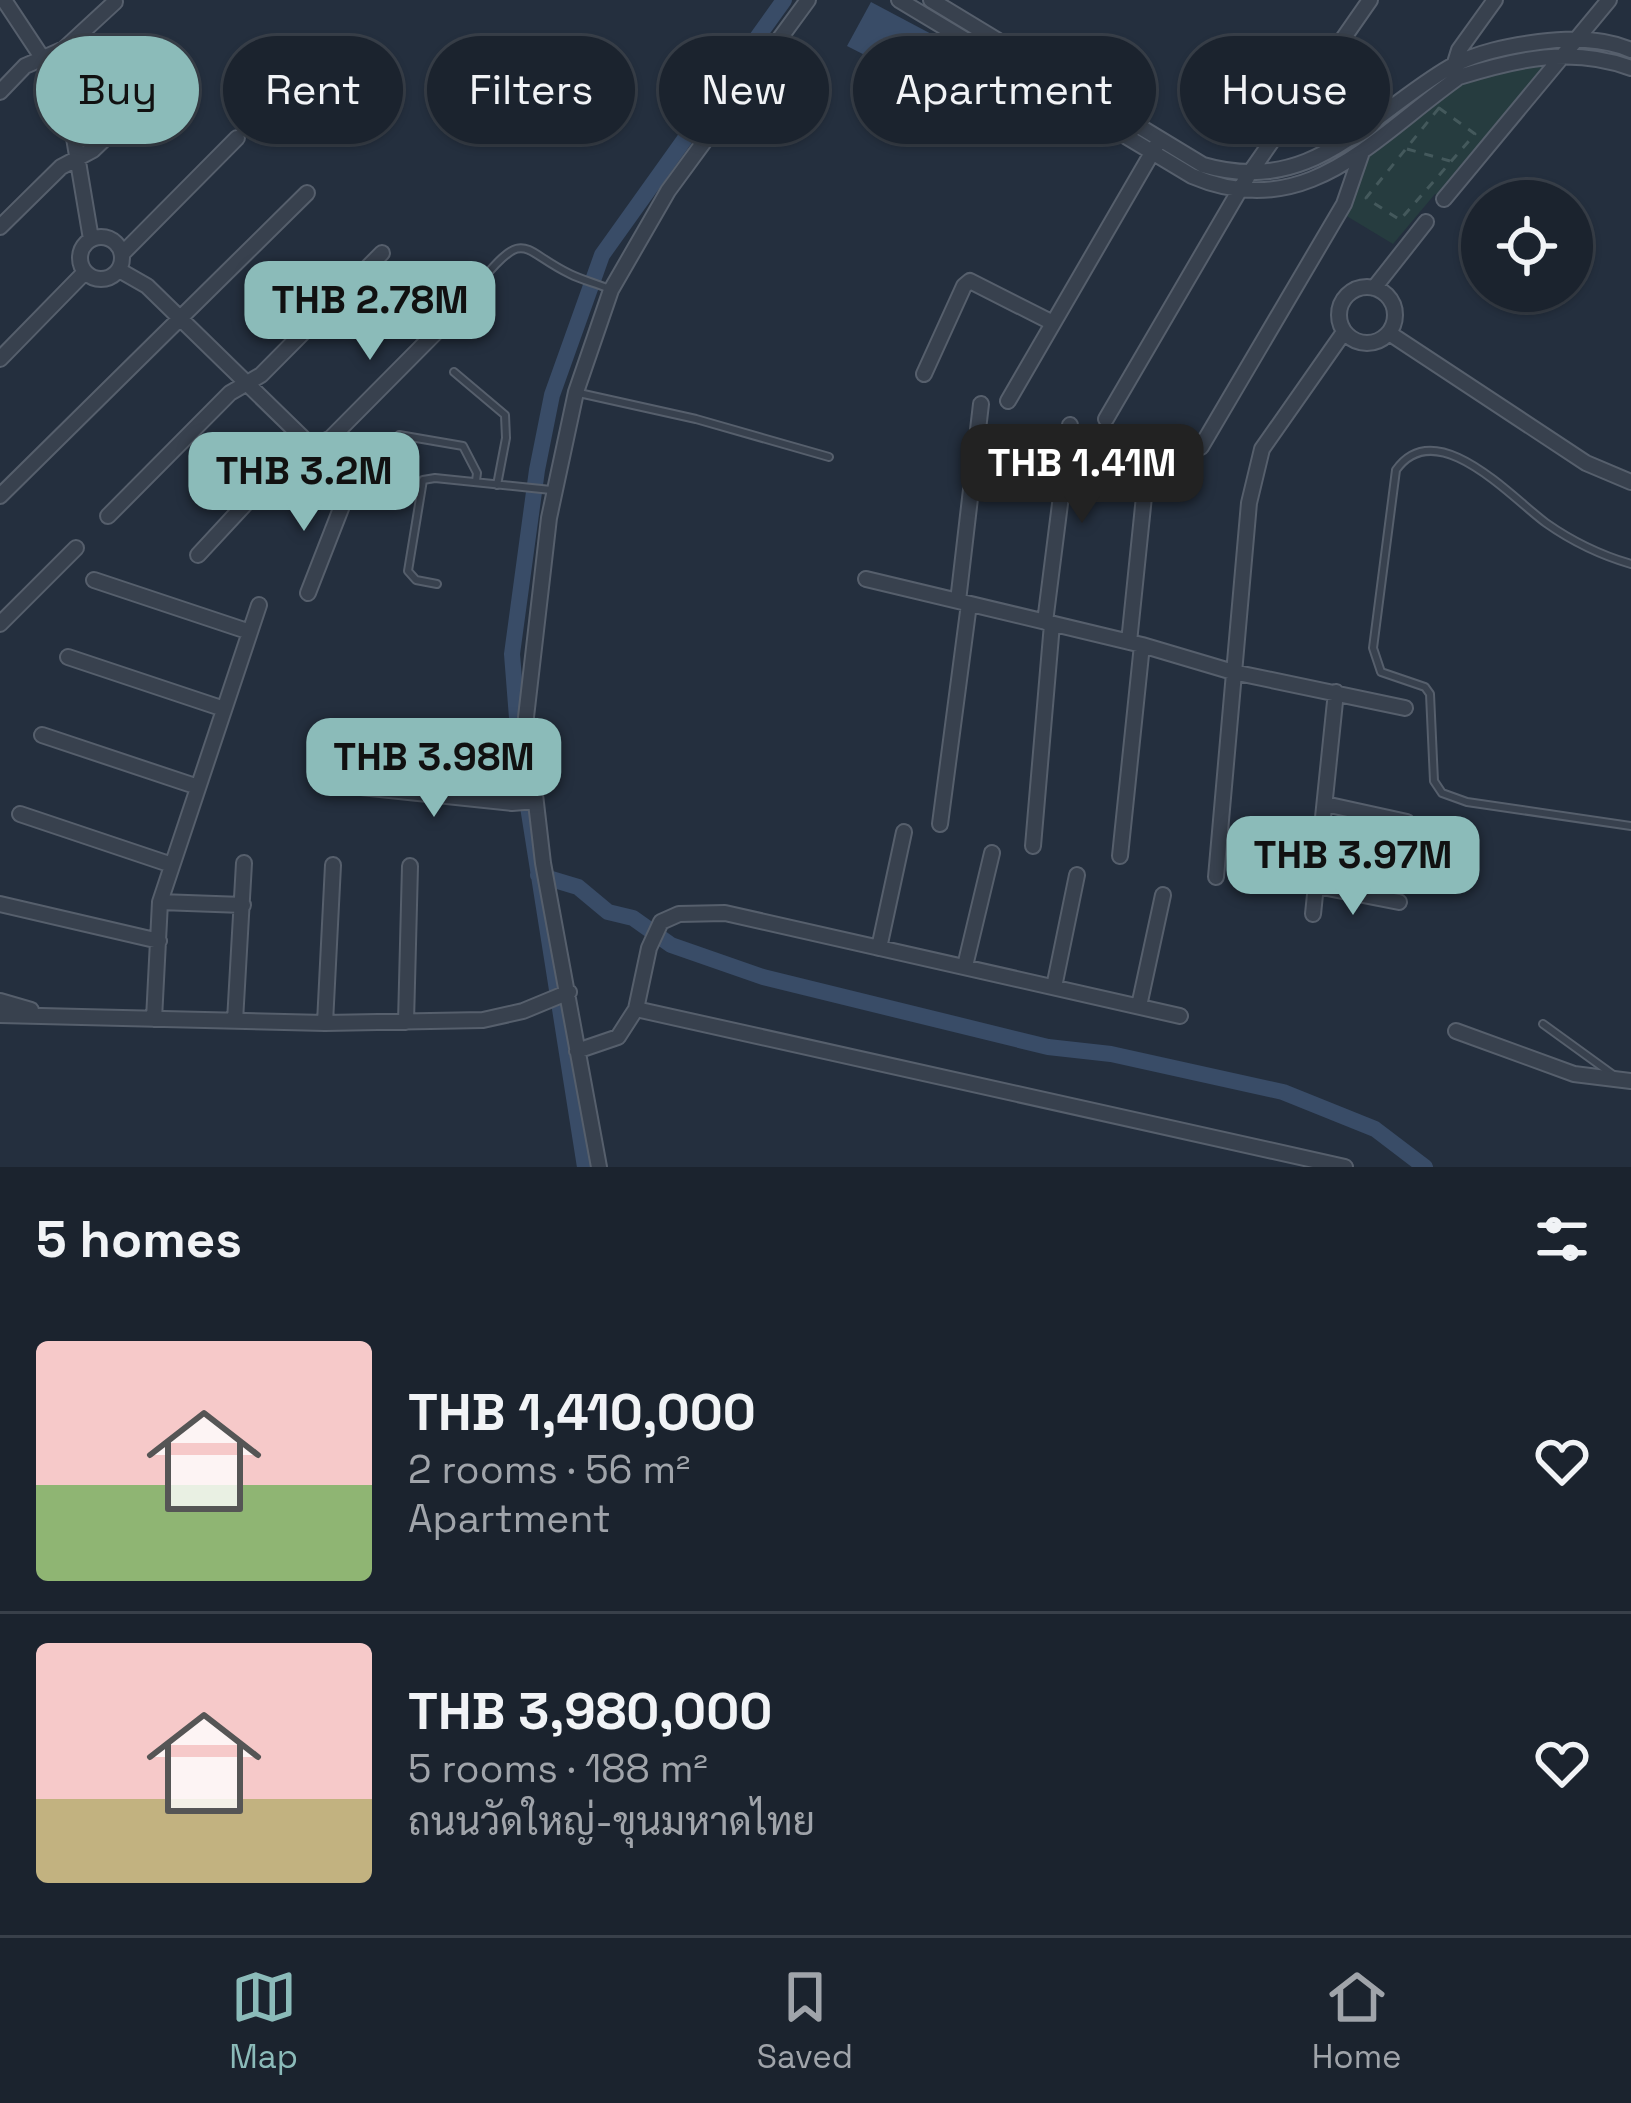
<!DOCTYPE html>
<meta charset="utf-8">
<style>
:root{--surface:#1b232e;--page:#282f3a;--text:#f1f3f6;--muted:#a0a4aa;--line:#39404a;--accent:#8bbbb9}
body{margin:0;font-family:"Space Grotesk",Sarabun,sans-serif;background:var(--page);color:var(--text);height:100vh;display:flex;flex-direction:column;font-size:45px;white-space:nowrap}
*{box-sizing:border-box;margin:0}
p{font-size:39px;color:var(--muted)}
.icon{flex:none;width:66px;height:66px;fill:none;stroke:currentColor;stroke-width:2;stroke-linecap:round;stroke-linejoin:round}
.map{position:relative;height:1167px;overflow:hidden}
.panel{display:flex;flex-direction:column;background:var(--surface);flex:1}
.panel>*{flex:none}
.banner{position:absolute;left:36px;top:36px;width:1560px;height:108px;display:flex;gap:24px}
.tools{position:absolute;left:1461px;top:180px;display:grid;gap:24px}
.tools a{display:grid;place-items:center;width:132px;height:132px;border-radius:50%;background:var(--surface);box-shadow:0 3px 9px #0004,0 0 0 3px var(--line);font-size:60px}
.price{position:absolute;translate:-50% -102px;padding:0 27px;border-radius:24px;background:var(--accent);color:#111;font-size:39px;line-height:78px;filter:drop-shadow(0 3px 6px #0008)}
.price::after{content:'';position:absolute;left:50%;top:72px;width:36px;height:27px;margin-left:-18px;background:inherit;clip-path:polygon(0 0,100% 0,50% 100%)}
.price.on{background:#222;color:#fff}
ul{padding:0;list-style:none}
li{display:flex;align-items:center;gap:36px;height:300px;padding:0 36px}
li+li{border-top:3px solid var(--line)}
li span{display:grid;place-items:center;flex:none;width:336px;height:240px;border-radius:12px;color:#555}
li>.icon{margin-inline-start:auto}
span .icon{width:144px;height:144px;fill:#fffc;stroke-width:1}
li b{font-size:51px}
h2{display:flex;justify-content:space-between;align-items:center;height:144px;padding:0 36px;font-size:51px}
.pill{padding:0 42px;border-radius:54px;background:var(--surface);box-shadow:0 3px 9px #0004,0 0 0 3px var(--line);font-size:42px;line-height:108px}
.pill.on{background:var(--accent);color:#111}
.menu{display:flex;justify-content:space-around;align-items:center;height:168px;border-top:3px solid var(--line);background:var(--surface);font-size:33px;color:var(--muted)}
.menu a{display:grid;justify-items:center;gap:6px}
.menu .on{color:var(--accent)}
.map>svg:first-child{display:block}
.green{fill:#263c3f}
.water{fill:#394c67}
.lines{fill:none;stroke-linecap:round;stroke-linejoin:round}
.canal{stroke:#394c67;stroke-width:16}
.service-casing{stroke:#565f6c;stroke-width:10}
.minor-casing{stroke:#565f6c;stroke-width:18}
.path{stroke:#44595c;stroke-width:3;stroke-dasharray:9 9;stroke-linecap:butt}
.service{stroke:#38414e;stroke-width:6}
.minor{stroke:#38414e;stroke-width:14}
</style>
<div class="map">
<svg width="1631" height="1167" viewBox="0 0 1631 1167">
<rect width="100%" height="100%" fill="#242f3e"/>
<path class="green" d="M1565 55 1444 199 1435 194 1393 244 1340 212 1362 152 1459 77Z"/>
<path class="water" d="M871 2 937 37 912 79 847 46Z"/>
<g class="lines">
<path class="canal" d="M538 875 578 887 608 912 633 918 671 945 763 977 1048 1047 1111 1054 1283 1092 1375 1129 1425 1167
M585 1167 520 756 512 654 537 470 552 395 602 255 784 0"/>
<defs>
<path id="service" d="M482 280C526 227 522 251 570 274 582 280 595 283 607 288
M454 372 505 415 506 438 497 485
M579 393 696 419 829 457
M399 435 463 446 477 473 476 481
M1631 564C1600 555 1573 542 1546 523 1512 498 1436 413 1396 470L1373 648 1381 672 1425 687 1430 694 1434 781 1442 793 1467 802 1631 826
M437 584 416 580 408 571 423 480 435 478 551 490
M1543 1024 1612 1074"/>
<path id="minor" d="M4 0 57 80 70 114 91 239
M899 0 1192 176C1306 225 1374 137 1459 77 1517 59 1572 46 1631 68
M931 0 1203 165C1313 197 1366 116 1450 67 1477 52 1509 46 1539 42 1568 38 1604 38 1631 50
M1454 66 1459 50 1495 0
M0 92 25 66 64 49 115 2
M1444 199 1609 0
M0 227 61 167 93 150 174 72
M80 258a21 21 0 1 1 42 0a21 21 0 1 1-42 0Z
M122 254 237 138
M119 270 147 286 346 480 349 488 308 593
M1339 315a28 28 0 1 1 56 0a28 28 0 1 1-56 0Z
M1374 288 1426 222
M1389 333 1586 463 1631 482
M0 359 85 272
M924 374 964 286 970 281 1053 323
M1008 401 1156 146
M1106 419 1249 174 1370 0
M1201 447 1344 204 1362 152
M0 496 307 193
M108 516 230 393 261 375 382 253
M198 555 286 460 331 438 454 314
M866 579 1142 645 1233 672 1405 708
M94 580 250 632
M958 601 981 404
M1045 622 1070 425
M0 624 76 548
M1129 642 1149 448
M68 657 224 709
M42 735 198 787
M361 787 512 803 535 801
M1325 804 1407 822
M20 814 172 865
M940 824 969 604
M1033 846 1052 624
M1120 856 1142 645
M1216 877 1249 503 1262 449 1344 332
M1317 886 1399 902
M160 902 243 905
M0 904 159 941
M1313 914 1336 692
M879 948 904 832
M965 966 992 853
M1054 987 1077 875
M0 1001 31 1010
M1139 1006 1163 895
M636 1009 649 948 661 922 679 914 725 913 1180 1016
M0 1015 325 1023 483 1020 523 1011 569 992
M154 1019 160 902 259 605
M235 1021 244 863
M406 1022 410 866
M325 1023 333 865
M1456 1031 1574 1074 1631 1081
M577 1051 618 1037 636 1009 1345 1167
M599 1167 543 863 526 717 549 518 576 392 611 290 668 191 808 0"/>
</defs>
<use href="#service" class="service-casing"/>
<use href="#minor" class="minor-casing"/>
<path class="path" d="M1439 108 1475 134 1400 220 1366 198Z
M1407 149 1450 161"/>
<use href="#service" class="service"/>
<use href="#minor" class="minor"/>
</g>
</svg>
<div class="tools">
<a><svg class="icon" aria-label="locate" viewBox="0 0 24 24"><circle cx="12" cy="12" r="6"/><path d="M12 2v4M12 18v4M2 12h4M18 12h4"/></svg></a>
</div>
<b class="price" style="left:370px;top:363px">THB 2.78M</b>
<b class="price on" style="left:1082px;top:526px">THB 1.41M</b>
<b class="price" style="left:304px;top:534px">THB 3.2M</b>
<b class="price" style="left:434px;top:820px">THB 3.98M</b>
<b class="price" style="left:1353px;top:918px">THB 3.97M</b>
<div class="banner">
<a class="pill on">Buy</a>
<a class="pill">Rent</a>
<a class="pill">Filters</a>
<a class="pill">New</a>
<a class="pill">Apartment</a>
<a class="pill">House</a>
</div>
</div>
<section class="panel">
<h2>5 homes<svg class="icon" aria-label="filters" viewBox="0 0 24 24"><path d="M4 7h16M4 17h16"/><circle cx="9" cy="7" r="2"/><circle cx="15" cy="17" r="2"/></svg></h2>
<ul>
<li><span style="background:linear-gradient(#f6c9c9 60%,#8fb573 0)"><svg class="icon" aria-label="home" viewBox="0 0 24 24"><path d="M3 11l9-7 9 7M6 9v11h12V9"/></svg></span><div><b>THB 1,410,000</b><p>2 rooms · 56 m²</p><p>Apartment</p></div><svg class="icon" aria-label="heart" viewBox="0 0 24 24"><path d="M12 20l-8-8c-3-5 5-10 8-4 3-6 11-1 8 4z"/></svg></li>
<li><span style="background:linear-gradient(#f6c9c9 65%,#c2b280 0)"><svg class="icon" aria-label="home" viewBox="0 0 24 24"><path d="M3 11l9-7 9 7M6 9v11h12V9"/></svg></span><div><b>THB 3,980,000</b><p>5 rooms · 188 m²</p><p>ถนนวัดใหญ่-ขุนมหาดไทย</p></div><svg class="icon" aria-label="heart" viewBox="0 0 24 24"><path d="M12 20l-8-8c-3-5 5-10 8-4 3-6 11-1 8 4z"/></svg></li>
</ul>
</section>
<nav class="menu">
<a class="on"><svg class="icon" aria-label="map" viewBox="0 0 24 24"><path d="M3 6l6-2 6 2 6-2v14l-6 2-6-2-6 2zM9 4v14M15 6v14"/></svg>Map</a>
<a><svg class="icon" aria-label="saved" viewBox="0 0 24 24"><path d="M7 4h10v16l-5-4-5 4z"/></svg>Saved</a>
<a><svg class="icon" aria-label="home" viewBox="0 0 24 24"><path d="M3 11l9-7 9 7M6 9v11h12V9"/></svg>Home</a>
</nav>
